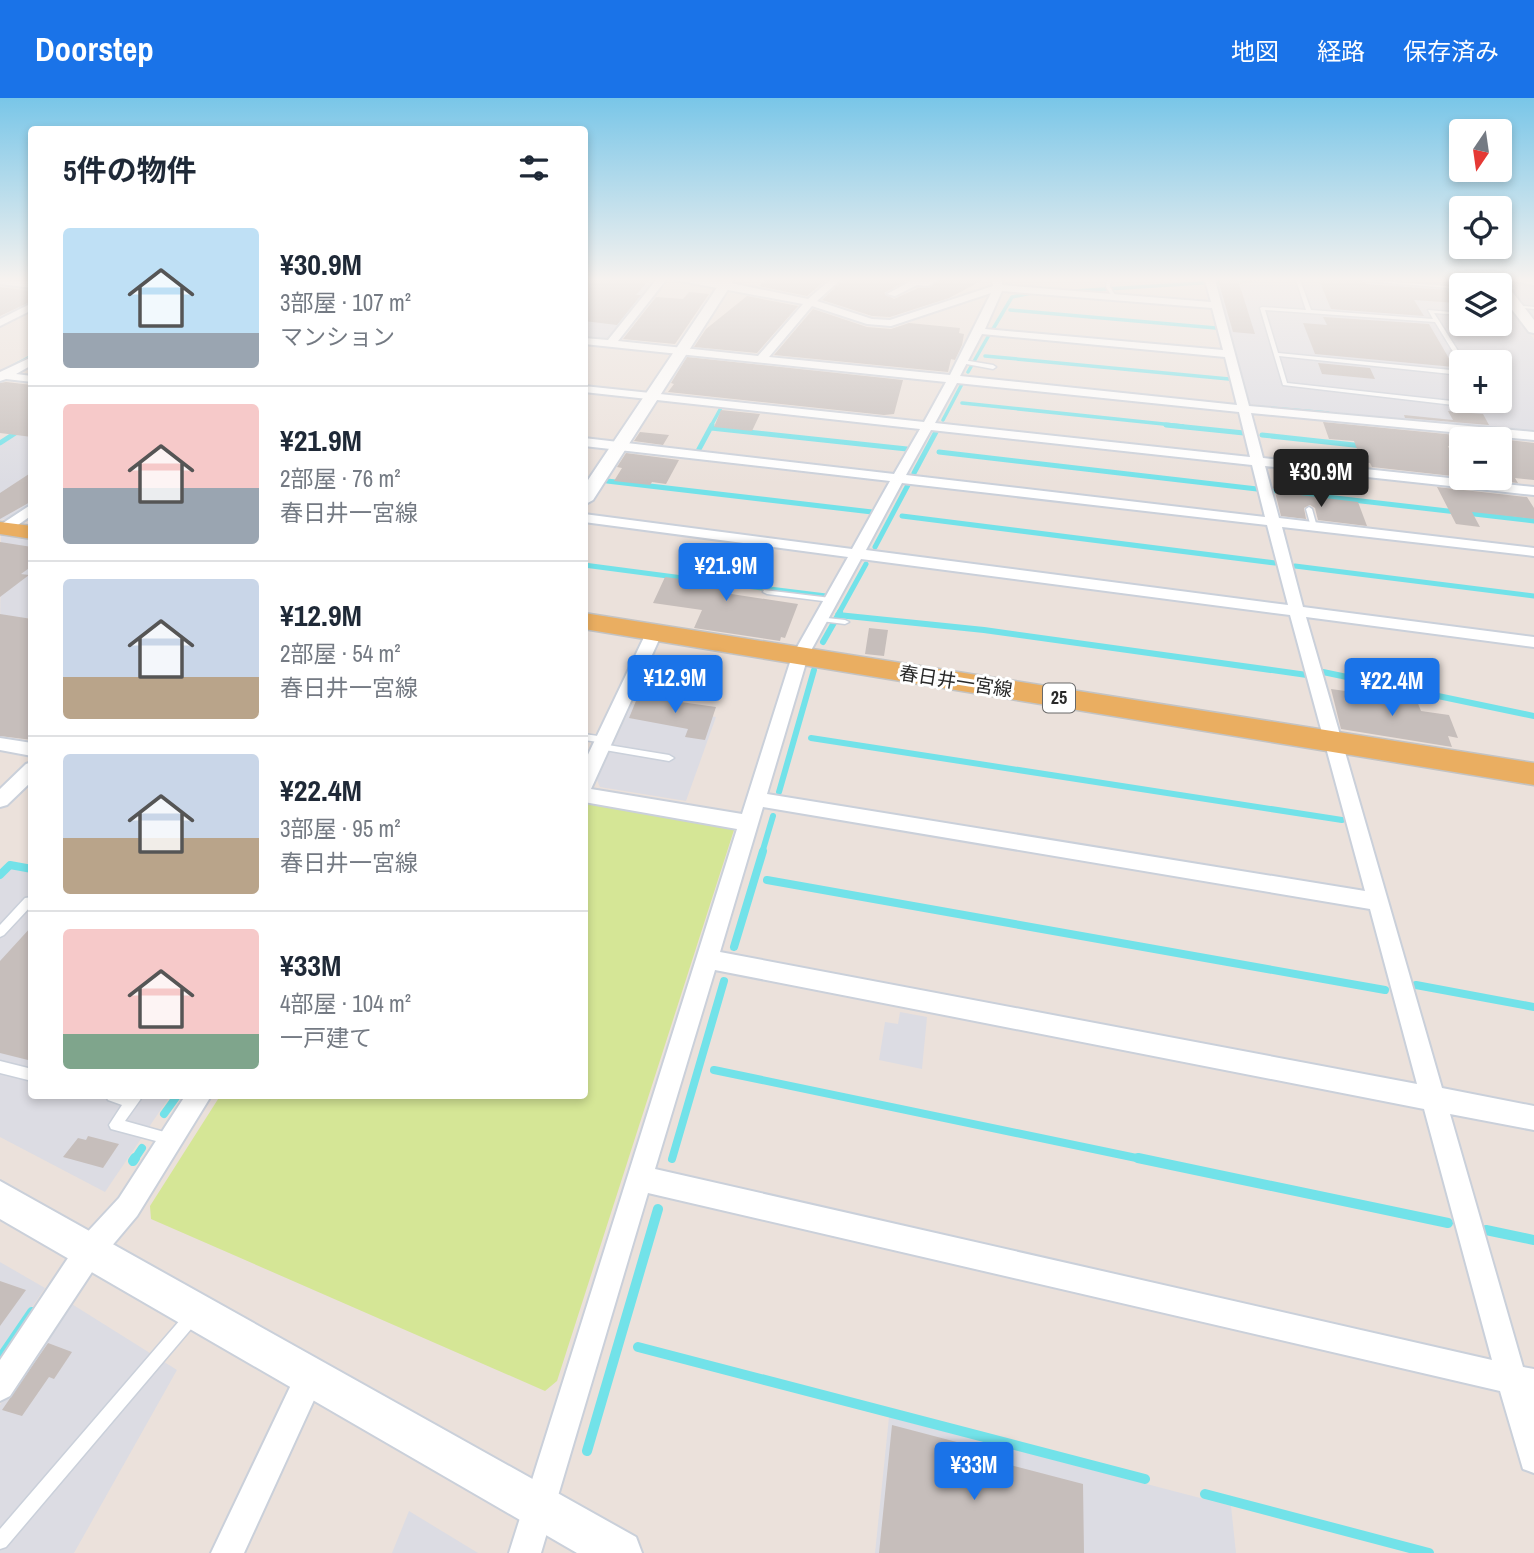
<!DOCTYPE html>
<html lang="ja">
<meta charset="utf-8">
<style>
:root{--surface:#fff;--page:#f2f2f3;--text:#1f2937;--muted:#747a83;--line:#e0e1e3;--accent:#1a73e8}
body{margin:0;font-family:"Archivo Narrow","Noto Sans JP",sans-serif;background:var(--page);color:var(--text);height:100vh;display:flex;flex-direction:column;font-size:26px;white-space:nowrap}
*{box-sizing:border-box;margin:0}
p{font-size:23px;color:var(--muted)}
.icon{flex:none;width:38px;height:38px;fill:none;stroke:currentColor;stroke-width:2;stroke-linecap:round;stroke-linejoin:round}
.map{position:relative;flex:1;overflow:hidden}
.details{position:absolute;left:28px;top:28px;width:560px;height:973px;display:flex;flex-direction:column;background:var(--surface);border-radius:7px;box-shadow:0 4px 10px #0003}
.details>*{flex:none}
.needle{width:46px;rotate:193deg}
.controls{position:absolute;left:1449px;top:21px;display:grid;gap:14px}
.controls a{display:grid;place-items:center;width:63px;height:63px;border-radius:7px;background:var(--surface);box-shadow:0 4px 10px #0003;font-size:35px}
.price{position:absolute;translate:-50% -60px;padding:0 16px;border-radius:7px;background:var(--accent);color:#fff;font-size:23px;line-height:46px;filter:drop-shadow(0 2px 4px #0008)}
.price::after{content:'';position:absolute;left:50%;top:42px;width:21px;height:16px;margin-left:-10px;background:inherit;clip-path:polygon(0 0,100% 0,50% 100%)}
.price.selected{background:#222;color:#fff}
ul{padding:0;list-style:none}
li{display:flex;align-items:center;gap:21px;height:175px;padding:0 35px}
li+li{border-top:2px solid var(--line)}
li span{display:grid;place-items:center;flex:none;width:196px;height:140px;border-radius:7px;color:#555}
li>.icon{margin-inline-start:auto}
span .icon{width:84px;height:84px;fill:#fffc;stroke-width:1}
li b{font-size:30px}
h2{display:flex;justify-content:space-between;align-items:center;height:84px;padding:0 35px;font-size:30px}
header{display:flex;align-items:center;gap:42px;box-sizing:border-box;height:98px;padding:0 35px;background:var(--accent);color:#fff}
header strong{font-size:33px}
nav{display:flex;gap:38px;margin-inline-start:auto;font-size:24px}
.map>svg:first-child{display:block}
.industrial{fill:#dcdce3;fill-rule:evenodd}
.pitch{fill:#d5e696}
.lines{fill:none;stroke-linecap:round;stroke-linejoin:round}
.stream-far4{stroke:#72e2e9;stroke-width:3.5}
.stream-far3{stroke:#72e2e9;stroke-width:5}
.stream-far2{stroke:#72e2e9;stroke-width:6}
.stream-far1{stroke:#72e2e9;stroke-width:8}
.stream{stroke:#72e2e9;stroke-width:10}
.building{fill:#c6bebb}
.lane-casing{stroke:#cad0da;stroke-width:3}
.street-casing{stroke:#cad0da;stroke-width:4}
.secondary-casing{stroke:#cad0da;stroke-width:4}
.primary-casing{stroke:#c3c3c3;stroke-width:3}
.path{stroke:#c3c3c3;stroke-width:2.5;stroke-dasharray:2.5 2;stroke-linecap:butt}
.lane{fill:#fff;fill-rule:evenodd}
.street{fill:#fff;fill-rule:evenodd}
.secondary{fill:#fff;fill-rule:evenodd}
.primary{fill:#eaae61;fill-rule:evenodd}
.labels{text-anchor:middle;stroke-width:6;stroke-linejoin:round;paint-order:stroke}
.shield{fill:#fff;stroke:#696969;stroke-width:2}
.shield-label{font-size:18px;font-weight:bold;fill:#292929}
.street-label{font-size:19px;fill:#292929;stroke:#fff}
</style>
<header>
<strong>Doorstep</strong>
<nav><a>地図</a><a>経路</a><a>保存済み</a></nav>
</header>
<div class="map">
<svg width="1534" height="1455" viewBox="0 0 1534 1455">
<rect width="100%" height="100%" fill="#ebe1db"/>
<path class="industrial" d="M584 182H655L608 241 602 243 585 241Z
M1260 182H1489L1493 187H1461V226H1500V196L1534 241V334L1250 306 1218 189ZM1461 264H1500V303H1461Z
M1508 182 1534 185V222L1504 183Z
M31 327V405L10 420 0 422V347Z
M1 437 31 442 32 516 0 542Z
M632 606 716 619 686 703 600 689 597 682Z
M11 770 31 774 32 998H170L105 1094 0 1039V781Z
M900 914 927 919 922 971 879 962 885 924 898 926Z
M0 1164 45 1190 0 1256Z
M67 1203 177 1272 74 1455H0V1307Z
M889 1319 1231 1408 1236 1455H875Z
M409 1413 478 1455H392Z"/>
<path class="pitch" d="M585 703 729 727 734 732 557 1283 545 1293 151 1121 150 1108 220 998H584Z"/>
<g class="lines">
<path class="stream-far4" d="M1074 193 1250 182
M1010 212 1216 230
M993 231 1012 199 1031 195
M985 258 1229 281
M13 268 32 258
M968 274 989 237
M962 305 1183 328
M1257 309 1328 315
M943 322 962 286
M711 328 722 308"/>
<path class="stream-far3" d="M1166 327 1244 335
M711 330 907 351
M1262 337 1363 348
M0 345 20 332
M698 353 712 327
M939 354 1257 391
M1445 356 1461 358
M914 375 937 332
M607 383 872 414
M1275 393 1534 423
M902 418 1275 465
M875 449 909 385
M584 467 698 482
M1295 468 1534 498
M721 485 826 498
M839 515 866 466"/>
<path class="stream-far2" d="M838 517 984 532 1307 577
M823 544 840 514
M1323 574 1534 618
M811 640 1342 722
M779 694 814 572
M762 755 773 718"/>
<path class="stream-far1" d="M0 777 10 767 32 771
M767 782 1385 892
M734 849 763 753
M1416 887 1534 909
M714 972 1146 1062
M164 1016 177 998
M672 1061 724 883
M134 1062 142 1050"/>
<path class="stream" d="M1138 1060 1448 1125
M133 1063 135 1060
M1486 1132 1534 1142
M638 1249 1145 1381
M0 1261 32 1214
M587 1353 658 1111
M1205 1396 1429 1455"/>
</g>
<path class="building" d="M584 182H649L636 197H641L617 227 584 223Z
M765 182H826L807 198 759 188Z
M843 182H908L884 195 894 201 918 190H929L939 182H983L949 200 890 219 872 218 822 202Z
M1218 182H1238L1255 236 1233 234Z
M1319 182H1362L1366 186 1447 192 1456 205 1414 202 1424 218 1331 211Z
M0 189 32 193V203L0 218Z
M689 194 709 196 675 246 623 241 656 199 683 201Z
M747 198 798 208 757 255 694 249 706 231Z
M813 211 867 229 891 231 909 225 960 230 959 235 964 236 962 247 955 262 951 261 948 274 774 257Z
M1323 219 1429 226 1454 269 1315 256 1303 225 1327 227Z
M687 259 903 282 894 316 884 317 668 294 674 286 671 285Z
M1318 265 1370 270 1375 281 1322 276Z
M6 284 32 287V339L0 335V285Z
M721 312 760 316 752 333 714 329Z
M1448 313 1483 316 1489 327 1405 320 1404 317 1453 322Z
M1323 324 1497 341H1498H1461V349L1448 348 1461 379 1372 369 1370 365 1362 364 1354 343 1329 341Z
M640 334 669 337 663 347 634 343Z
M1500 341 1534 345V382L1515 380 1518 385 1500 383Z
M626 355 679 362 666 386 652 384 650 387 614 383 622 370 617 369Z
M32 374V403L0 421V395Z
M1437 389 1527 399 1534 410V421L1472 414 1480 429 1456 426Z
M1275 394 1358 404 1367 428 1318 422 1315 410 1310 407 1304 410 1306 421 1281 418Z
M0 444 32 449V468L21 476 29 477 0 499Z
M698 460 737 465 725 495 798 506 785 540 781 539 780 543 694 530 702 512 653 505 665 479 688 482Z
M0 516 32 521V642L0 638Z
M869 530 888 532 884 558 865 556Z
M1331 591 1417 603 1421 613 1449 617 1458 640 1448 638 1452 649 1341 631Z
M638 598 716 609 705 642 685 639 688 631 629 620Z
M32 828V963L0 955V863Z
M88 1038 119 1046 103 1070 63 1059 78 1040 86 1042Z
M0 1183 26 1192 0 1228Z
M48 1245 72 1254 54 1281 49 1279 22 1318 2 1312Z
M892 1327 1010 1358V1367L1083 1386 1084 1455H879Z"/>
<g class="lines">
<defs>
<path id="lane" d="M1107 182H1111L1110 189 1117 200H1113L1106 189Z
M1296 182H1300L1311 212 1433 221 1428 212 1461 215V217L1434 215 1465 264 1460 265 1435 224 1265 212 1278 255 1461 273V277L1279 258 1287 285 1479 306 1482 308 1479 310 1283 287 1260 210 1262 209 1306 212Z
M1364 182 1461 189V191L1366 183Z
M1500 206 1534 209V211L1500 208Z
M963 262 993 267 996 269 993 271 961 265 960 264Z
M1309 409 1312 411 1317 429 1316 430 1311 429 1306 411Z
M764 492 831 500 835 502 831 504 767 496 763 494Z
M818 519 845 522 849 524 845 526 821 523H818Z
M584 636 605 639 609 642 605 645 584 642Z
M602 646 669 657 674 660 669 663 599 651 598 649 599 647Z
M32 799V807L4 837 0 839V827L25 800Z
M0 963 32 971V983L0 975Z
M106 998H142L140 1002 125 1023 175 1037 177 1041 175 1045 171 1047 111 1031 109 1027 122 1007 108 1002Z
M192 1212 197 1214 199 1219 197 1224 6 1449 0 1451V1431L187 1214Z"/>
<path id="street" d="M0 182 32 184V190L0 186Z
M656 182H666L618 243 758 258 803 206 675 182H716L808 201 830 182H840L817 203 872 221 890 222 993 188 992 182H1002V187L1211 204 1205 182H1215L1249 308 1534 334V342L1251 315 1263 360 1534 389V397L1265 368 1279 420 1534 450V458L1282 429 1303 509 1534 539V549L1306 519 1442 990 1534 1008V1032L1450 1016 1523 1269 1534 1271V1375L1523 1371 1500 1293 648 1095 541 1455H509L737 731 584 704V665L646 535 654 530 660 531 662 535 591 691 742 716 792 558 848 459 584 424V416L852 451 890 383 584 348V340L894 376 920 331 584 294V288L924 324 946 284 584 246V240L608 242ZM1002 193 1212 210 1223 252 985 231ZM991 195 950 277 769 259 812 208 867 226 891 228ZM982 236 1225 259 1237 307 960 278ZM957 285 1239 314 1250 359 935 325ZM931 332 1252 367 1265 419 906 377ZM902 385 1267 427 1288 507 866 452ZM861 461 1290 517 1365 793 767 696 808 558ZM763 709 1370 811 1417 986 720 854ZM715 872 1424 1011 1492 1262 655 1071Z
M913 182H937L928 188 917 187 895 198 887 196Z
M1509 182H1534V187Z
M32 205V212L0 228V221Z
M32 259V267L16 276 32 278V284L6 281 0 283V274Z
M32 406V417L8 434H0V427Z
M0 640 32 645V658L0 652Z
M32 664V683L7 707 0 709V691L26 666Z
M185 998H211L137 1118 100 1162 10 1298 0 1303V1262L80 1142 119 1100Z
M310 1263 320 1268 325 1278 244 1455H211L300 1268Z"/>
<path id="secondary" d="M722 182H734L593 402 584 407V388Z
M1490 182H1503L1534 222V235L1529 234 1500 196V187H1493Z
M0 1083 636 1439 642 1455H577L0 1121Z"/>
<path id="primary" d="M0 424 32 428V441L0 436Z
M584 515 1534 665V687L584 531Z"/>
</defs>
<use href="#lane" class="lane-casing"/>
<use href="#street" class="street-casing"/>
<use href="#secondary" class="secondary-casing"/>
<use href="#primary" class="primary-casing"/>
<path class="path" d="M1227 187 1257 182"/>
<use href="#lane" class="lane"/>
<use href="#street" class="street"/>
<use href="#secondary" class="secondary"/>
<use href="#primary" class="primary"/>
</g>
<linearGradient id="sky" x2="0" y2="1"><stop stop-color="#79c6e8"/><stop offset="0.47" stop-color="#f6f2ef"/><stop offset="1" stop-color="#f6f2ef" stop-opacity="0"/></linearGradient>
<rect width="1534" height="386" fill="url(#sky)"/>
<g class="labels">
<rect class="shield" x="1043" y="585.5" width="32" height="29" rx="5"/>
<g class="shield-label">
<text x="1059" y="606">25</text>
</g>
<g class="street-label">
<text transform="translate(956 583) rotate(9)" y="7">春日井一宮線</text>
</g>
</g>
</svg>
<div class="controls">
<a><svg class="needle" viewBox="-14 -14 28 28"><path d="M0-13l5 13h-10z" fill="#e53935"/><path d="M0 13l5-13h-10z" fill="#747a83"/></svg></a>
<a><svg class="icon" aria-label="locate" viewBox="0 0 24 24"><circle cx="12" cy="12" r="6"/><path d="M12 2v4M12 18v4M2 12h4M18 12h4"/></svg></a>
<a><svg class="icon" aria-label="layers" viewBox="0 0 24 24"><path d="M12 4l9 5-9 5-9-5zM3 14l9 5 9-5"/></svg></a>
<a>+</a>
<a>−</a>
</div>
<b class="price selected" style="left:1321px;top:411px">¥30.9M</b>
<b class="price" style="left:726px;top:505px">¥21.9M</b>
<b class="price" style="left:675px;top:617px">¥12.9M</b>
<b class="price" style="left:1392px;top:620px">¥22.4M</b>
<b class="price" style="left:974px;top:1404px">¥33M</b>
<section class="details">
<h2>5件の物件<svg class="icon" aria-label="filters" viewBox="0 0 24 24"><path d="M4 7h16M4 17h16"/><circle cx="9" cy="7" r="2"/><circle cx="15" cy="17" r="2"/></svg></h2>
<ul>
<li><span style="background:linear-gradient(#bfe0f5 75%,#9aa5b1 0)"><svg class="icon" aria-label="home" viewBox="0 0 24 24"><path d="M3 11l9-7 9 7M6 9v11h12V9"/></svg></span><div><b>¥30.9M</b><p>3部屋 · 107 m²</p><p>マンション</p></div></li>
<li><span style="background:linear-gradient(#f6c9c9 60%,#9aa5b1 0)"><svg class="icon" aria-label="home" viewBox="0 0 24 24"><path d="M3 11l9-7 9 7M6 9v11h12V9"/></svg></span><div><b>¥21.9M</b><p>2部屋 · 76 m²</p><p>春日井一宮線</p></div></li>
<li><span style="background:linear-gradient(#c9d6e8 70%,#b9a48a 0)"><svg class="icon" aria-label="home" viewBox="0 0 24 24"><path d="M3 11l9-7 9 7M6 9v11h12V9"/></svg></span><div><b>¥12.9M</b><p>2部屋 · 54 m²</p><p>春日井一宮線</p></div></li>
<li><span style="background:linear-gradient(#c9d6e8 60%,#b9a48a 0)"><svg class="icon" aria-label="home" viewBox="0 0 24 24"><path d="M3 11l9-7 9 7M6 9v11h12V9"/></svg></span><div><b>¥22.4M</b><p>3部屋 · 95 m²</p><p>春日井一宮線</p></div></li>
<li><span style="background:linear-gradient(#f6c9c9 75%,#7fa58c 0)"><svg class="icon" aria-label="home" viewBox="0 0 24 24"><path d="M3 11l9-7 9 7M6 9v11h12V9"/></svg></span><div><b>¥33M</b><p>4部屋 · 104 m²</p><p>一戸建て</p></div></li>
</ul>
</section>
</div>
